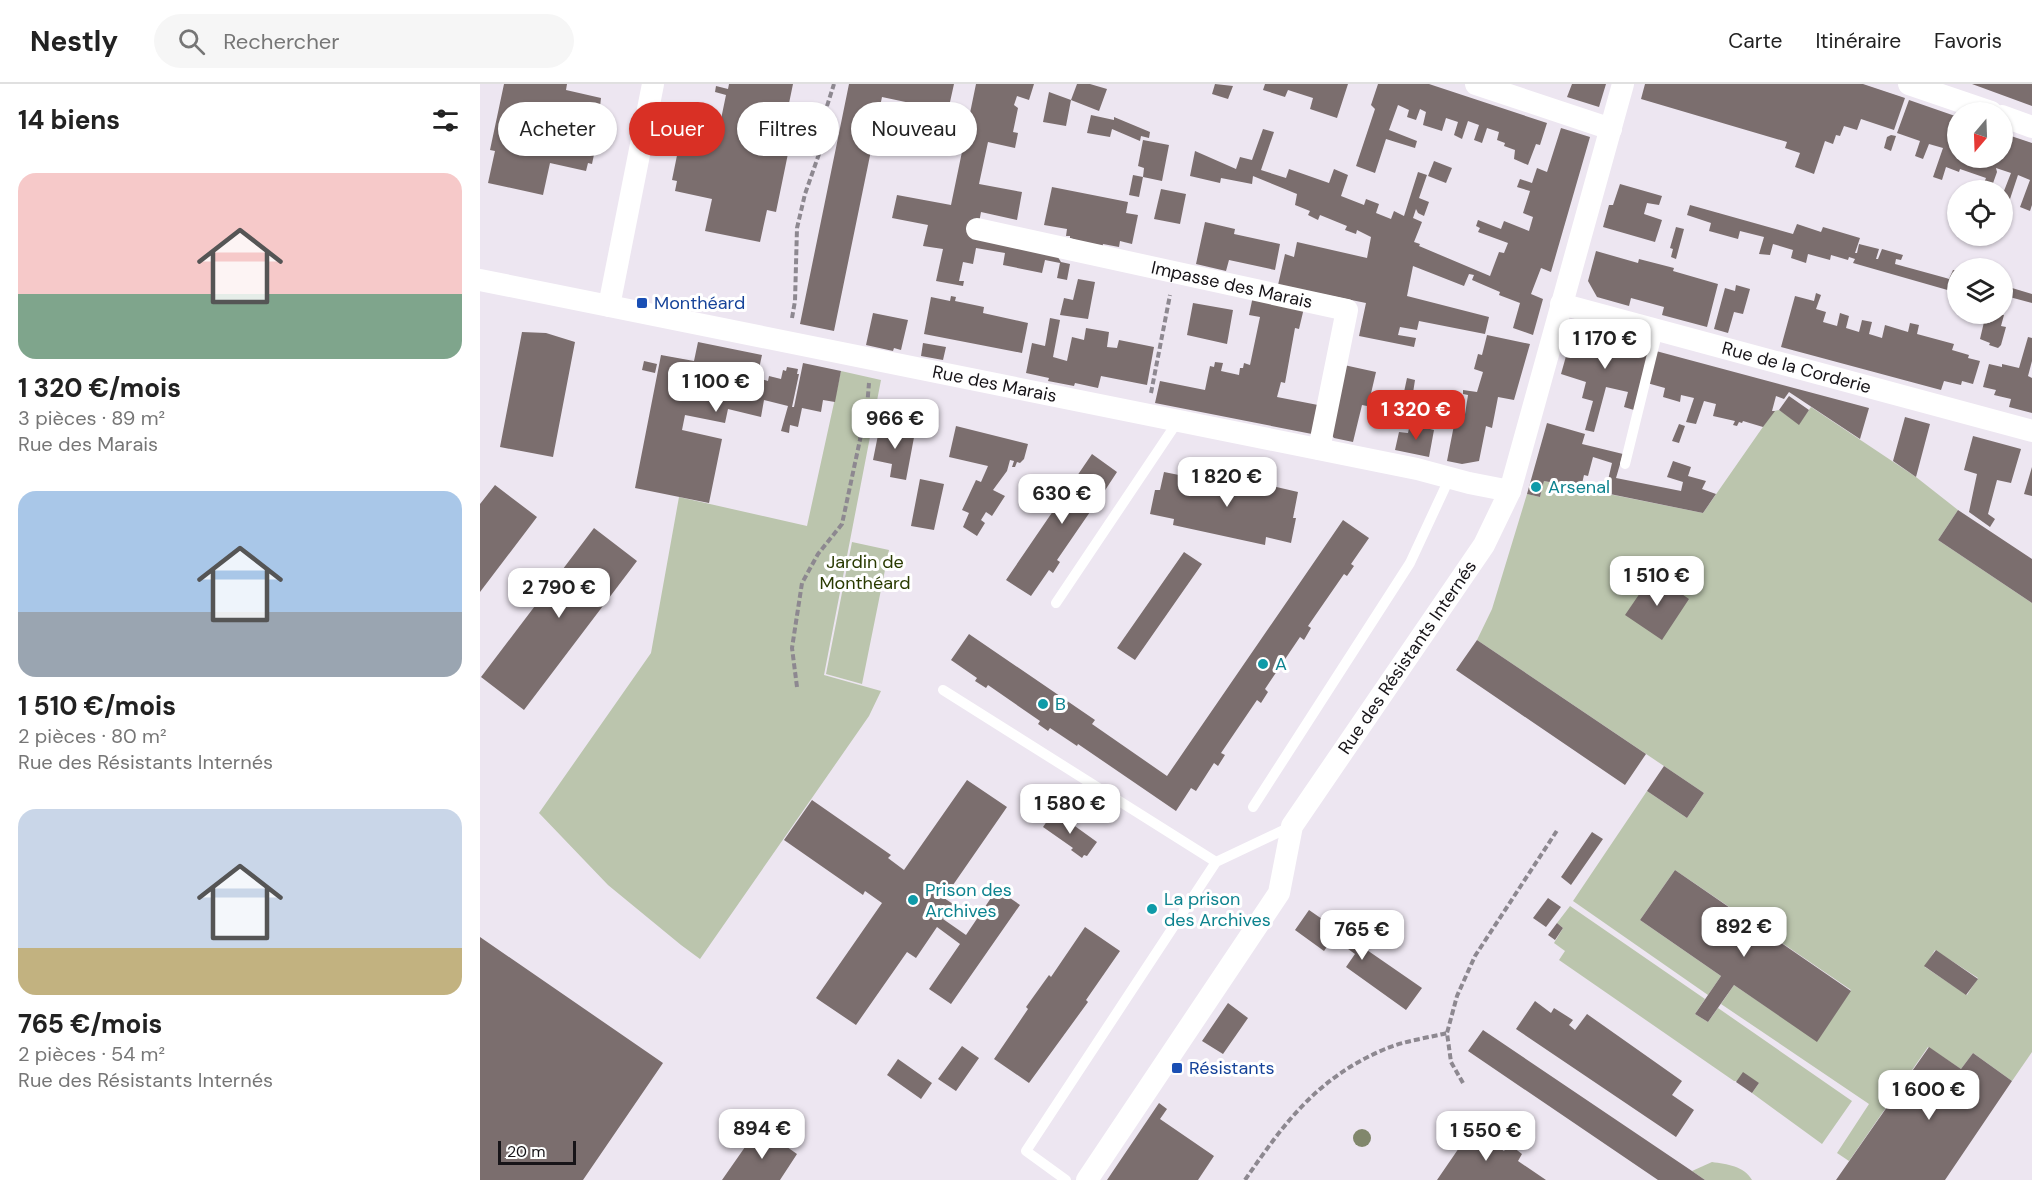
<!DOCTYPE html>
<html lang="fr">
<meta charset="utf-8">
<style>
:root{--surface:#fff;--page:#f6f6f6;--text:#222;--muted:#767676;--line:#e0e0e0;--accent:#d93025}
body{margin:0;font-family:"DM Sans",sans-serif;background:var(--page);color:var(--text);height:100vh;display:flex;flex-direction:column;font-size:22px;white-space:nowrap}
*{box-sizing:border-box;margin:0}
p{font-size:20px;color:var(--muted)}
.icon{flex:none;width:33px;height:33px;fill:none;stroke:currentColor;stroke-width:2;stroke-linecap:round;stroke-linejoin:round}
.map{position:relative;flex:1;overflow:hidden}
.side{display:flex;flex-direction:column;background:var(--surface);width:480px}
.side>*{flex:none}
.guide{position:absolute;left:18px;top:18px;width:570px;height:54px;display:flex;gap:12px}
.needle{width:39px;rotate:199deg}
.tools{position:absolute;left:1467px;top:18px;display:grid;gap:12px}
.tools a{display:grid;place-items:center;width:66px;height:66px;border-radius:50%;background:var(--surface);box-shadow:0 2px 4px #0004;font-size:30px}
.scale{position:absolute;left:18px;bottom:15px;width:78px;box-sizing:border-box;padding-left:6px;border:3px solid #171418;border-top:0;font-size:16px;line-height:21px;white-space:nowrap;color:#171418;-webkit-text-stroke:4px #fff;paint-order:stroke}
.price{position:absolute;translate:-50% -51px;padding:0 14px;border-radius:12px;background:#fff;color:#222;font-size:20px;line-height:39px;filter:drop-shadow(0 2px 3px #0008)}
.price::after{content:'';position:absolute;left:50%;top:36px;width:18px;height:14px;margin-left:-9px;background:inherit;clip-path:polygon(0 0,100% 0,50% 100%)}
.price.selected{background:var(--accent);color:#fff}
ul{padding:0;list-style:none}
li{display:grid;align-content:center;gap:12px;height:318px;padding:0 18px}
li span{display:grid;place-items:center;height:186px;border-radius:18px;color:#555}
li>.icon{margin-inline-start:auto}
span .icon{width:108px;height:108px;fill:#fffc;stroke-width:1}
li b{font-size:26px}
h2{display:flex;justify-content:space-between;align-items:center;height:72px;padding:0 18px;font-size:26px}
.chip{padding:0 21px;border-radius:27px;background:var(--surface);box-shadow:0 2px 4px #0004;font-size:21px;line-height:54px}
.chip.selected{background:var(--accent);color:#fff}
header{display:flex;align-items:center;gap:36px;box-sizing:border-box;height:84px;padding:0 30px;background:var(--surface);border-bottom:2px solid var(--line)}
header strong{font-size:28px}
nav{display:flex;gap:33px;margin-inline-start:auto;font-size:21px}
.search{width:420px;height:54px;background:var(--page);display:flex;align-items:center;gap:15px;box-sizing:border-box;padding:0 21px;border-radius:33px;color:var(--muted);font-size:22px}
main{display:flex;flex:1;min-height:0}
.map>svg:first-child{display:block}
.green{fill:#bbc5ad;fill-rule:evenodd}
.building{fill:#7b6e6e}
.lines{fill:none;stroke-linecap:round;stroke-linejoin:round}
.path{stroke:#8d8890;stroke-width:4;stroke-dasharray:6 3;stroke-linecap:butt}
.service{stroke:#fff;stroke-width:10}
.minor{stroke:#fff;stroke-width:22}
.tree{fill:#81876c}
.transit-dot{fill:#1a4fb4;stroke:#fff;stroke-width:2}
.culture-dot{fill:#0f9aa8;stroke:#fff;stroke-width:2}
.labels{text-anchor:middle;stroke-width:6;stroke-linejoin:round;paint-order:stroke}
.street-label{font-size:18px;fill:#171418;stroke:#fff}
.transit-label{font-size:18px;fill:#164399;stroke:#fff;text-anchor:start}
.culture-label{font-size:18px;fill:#0d838f;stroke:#fff;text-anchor:start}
.park-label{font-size:18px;fill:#293a00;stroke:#fff}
</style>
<header>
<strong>Nestly</strong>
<div class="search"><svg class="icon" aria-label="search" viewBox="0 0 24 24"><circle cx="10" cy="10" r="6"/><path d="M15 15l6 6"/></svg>Rechercher</div>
<nav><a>Carte</a><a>Itinéraire</a><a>Favoris</a></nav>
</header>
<main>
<section class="side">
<h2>14 biens<svg class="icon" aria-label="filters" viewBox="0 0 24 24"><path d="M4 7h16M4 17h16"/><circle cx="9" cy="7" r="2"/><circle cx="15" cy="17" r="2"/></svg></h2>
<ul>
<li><span style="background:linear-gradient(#f6c9c9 65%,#7fa58c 0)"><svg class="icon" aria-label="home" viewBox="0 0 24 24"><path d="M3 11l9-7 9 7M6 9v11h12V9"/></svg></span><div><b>1 320 €/mois</b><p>3 pièces · 89 m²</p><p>Rue des Marais</p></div></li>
<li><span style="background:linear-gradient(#a9c7e8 65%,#9aa5b1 0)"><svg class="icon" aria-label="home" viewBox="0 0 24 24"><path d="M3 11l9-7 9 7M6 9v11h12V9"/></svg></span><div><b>1 510 €/mois</b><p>2 pièces · 80 m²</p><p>Rue des Résistants Internés</p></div></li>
<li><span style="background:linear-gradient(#c9d6e8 75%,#c2b280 0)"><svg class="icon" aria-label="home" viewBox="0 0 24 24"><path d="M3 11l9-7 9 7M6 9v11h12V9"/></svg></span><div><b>765 €/mois</b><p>2 pièces · 54 m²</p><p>Rue des Résistants Internés</p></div></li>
</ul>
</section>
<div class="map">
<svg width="1552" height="1096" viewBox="0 0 1552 1096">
<rect width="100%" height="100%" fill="#ede6f1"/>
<path class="green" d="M361 287 401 296 344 591 401 607 389 632 220 875 201 861 128 801 59 729 171 569 199 413 327 442Z
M1331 323 1436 393 1478 426 1458 456 1552 519V968L1532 997 1493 969 1481 985 1448 963 1369 1077 1357 1069 1389 1020 1241 920 1254 901 1337 957 1371 906 1195 786 1160 836 1241 892 1228 911 1093 817 1167 707 1207 734 1224 709 997 556 1012 525 1047 410 1060 413 1064 397 1223 429 1294 327 1299 326 1319 340ZM1455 866 1498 894 1487 911 1445 883Z
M372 458 409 466 382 600 346 590Z
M1090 822 1225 915 1215 930 1228 938 1238 924 1372 1017 1342 1060 1272 1009 1279 999 1254 997 1079 876 1085 867 1074 859 1083 844 1077 839Z
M1232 1078C1247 1080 1264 1082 1272 1096H1225L1212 1087Z"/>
<path class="building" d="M24 0H87L86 6 121 14 120 23H124L112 80 108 79 106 87 70 79 63 111 8 99 15 67 10 66Z
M249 0H313L302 53 311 55 296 128 287 126 280 158 225 147 232 115 195 107 197 97 192 96 203 42 208 43 210 34 240 40 246 11 235 8 236 2 248 5Z
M369 0H474L468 27 402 13 354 247 320 240Z
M496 0H554L549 16 537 12 534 21 538 24 533 48 538 49 535 64 508 58 499 100 542 108 537 136 501 128 499 139 574 167 581 178 590 180 587 196 577 194 580 179 565 176 562 189 523 181 525 169 496 164 493 180 483 178 479 197H484L483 202 456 197 463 165 443 162 448 141 412 134 417 111 471 121Z
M597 0H610L627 5 619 27 591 16Z
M735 0 753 2 748 15 732 10Z
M785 0H868L857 34 830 25 833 14 808 6 805 13 783 6Z
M898 0H949L1067 39 1060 61 1056 60 1048 81 1034 75 1035 66 1024 62 1025 59 1017 56 1019 48 1007 44 1002 59 994 56 999 41 988 37 982 55 974 51 978 38 966 34 962 47 943 41 946 28 940 25 936 36 927 33 929 26 918 21 909 46 937 57 935 64 906 55 895 89 876 82 895 25 891 21Z
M1092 0H1126L1119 23 1087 13Z
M1165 0H1383L1425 14 1414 46 1381 35 1377 46 1364 42 1360 52 1356 51 1353 60 1345 57 1334 90 1315 83 1320 69 1305 64 1307 58 1161 15Z
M1492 0H1552V22Z
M569 8 591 16 586 42 563 38Z
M1429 16 1478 33V74H1522V49L1552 59V121L1550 127 1540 123 1550 96 1538 91 1530 115 1522 112 1531 89 1516 84 1517 88 1512 102 1504 99 1506 94 1480 85 1479 88 1466 83 1462 96 1453 93 1463 64 1449 60 1443 75 1435 72 1440 57 1417 49Z
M611 31 634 36V33L670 48 669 54 661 52 660 57 632 45 630 53 607 49Z
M1081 44 1110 53 1071 188 1061 184 1051 210 1063 215 1053 251 1033 244 1040 219 1019 211 1020 208 992 196 994 191 989 190 984 202 933 182 927 212 1009 233 1005 250 939 237 937 246 920 243 918 251 936 254 934 263 879 252 886 219 798 201 805 170 814 173 817 158 887 174 891 153 877 146 876 150 865 146 867 142 840 131 838 136 828 131 830 127 815 121 817 110 773 92 772 100 741 94 740 99 710 92 715 67 756 85 760 73 772 76 783 45 794 48 781 86 806 94 809 85 849 99 854 85 868 91 861 112 884 121 886 115 899 120 896 129 911 135 914 127 924 132 938 88 947 91 939 114 949 118 944 132 938 129 936 125 933 134 942 138 934 158 940 160 939 162 1010 192 1019 168 1024 169 1028 159 998 148 1000 144 996 142 998 136 1021 145 1024 137 1049 147 1053 133 1043 129 1050 107 1037 103 1040 95 1052 99 1057 84 1067 88Z
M1411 51 1416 52 1411 67 1404 64 1407 53Z
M663 56 689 61 682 97 663 93 664 84 658 82Z
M954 77 972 84 966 99 948 92Z
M653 91 663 93 659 113 649 111Z
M1140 100 1182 112 1179 121 1167 119 1164 130 1182 136 1175 158 1123 143 1129 121H1133Z
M572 103 648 118 646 129 658 131 652 160 640 157 639 163 623 160 622 165 590 154V152H586L587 145 564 141Z
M681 105 706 110 700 140 674 135Z
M1210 121 1313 150 1317 140 1341 148 1343 143 1380 154 1375 169H1377L1379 160 1399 165 1396 175H1398L1402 165 1423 171 1421 176 1416 175 1415 180 1466 194 1469 195 1473 186 1478 187V209L1373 179 1375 175 1369 173 1368 176 1351 171 1350 176 1328 170 1326 179 1311 174 1313 166 1293 160 1290 171 1279 170 1284 153 1260 147 1258 155 1229 147 1231 139 1207 131Z
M725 138 755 145 754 150 800 160 795 186 749 176 746 187 716 180Z
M1196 143 1204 145 1196 175 1191 173 1193 165 1190 164Z
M1116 167 1158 179 1159 175 1194 184 1193 187 1238 200 1227 243 1182 231 1184 223 1151 214 1149 222 1117 213 1108 197Z
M598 195 615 198 608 235 580 231 584 214 593 216Z
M1256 201 1270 205 1263 230 1254 228 1248 249 1234 245 1245 204 1255 207Z
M1522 201 1552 210V219L1522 211Z
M1336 209 1341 211 1336 225 1346 228 1343 238 1357 242 1360 229 1369 232 1366 244 1379 248 1382 236 1392 238 1389 250 1402 254 1405 241 1428 248 1430 239 1439 241 1437 250 1474 260 1472 266 1489 271 1488 274 1500 277 1493 300 1482 297 1481 301 1464 297 1461 306 1301 263 1315 212 1334 217Z
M471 212 476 213 475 217 504 223 503 229 548 239 542 269 444 250 451 213 470 217Z
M773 212 824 224 819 245 815 244 805 299 801 298 797 313 838 321 832 350 675 319 680 297 725 306 730 282 734 283 735 278 743 279 741 287 759 291 760 284H763L764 279 770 281 780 233 769 231Z
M713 219 753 226 747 260 707 251Z
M393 229 428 236 421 266 414 264 413 267 386 261Z
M1518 230 1524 231 1521 242 1526 243 1521 261 1518 264 1509 261 1510 259 1500 255 1504 238 1510 239 1511 235 1516 236Z
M570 234 580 236 573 273 587 277 592 253 604 256 606 244 629 248 627 263 637 264 639 256 674 263 667 301 621 292 618 304 595 299 594 302 568 297 569 294 546 289 552 259 565 262Z
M42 248 66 249 95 258 73 373 20 363Z
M1106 249 1170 266 1154 326 1144 323 1148 308 1126 303 1114 348 1105 346 1113 317 1102 314 1106 298 1081 290 1090 258Z
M1007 251 1050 260 1034 316 1018 313 1012 344 1006 342 999 377 982 380 967 377 975 336 969 335 968 338 960 337 959 342 925 334 927 326 929 327 932 313 950 316 947 330 963 333 964 329 967 330 968 326 985 330 988 311 983 310V306L997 308 1003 288 994 285 998 270 1002 271Z
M1548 253 1552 254V277L1548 292 1552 294V329L1529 323 1531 315 1514 311 1516 306 1503 303 1509 280 1522 283V280L1539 284Z
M218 258 282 271 277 294 288 297 289 292 301 295 303 286 306 287 307 283 318 285 317 290H319L312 323H314L323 279 361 287 355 318 343 316 341 328 322 324 318 343 310 341 309 349 301 347 308 322 284 316 281 333 248 325 245 339 205 331 202 346 242 355 229 419 155 404 181 271 214 277Z
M443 259 466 263 463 276 441 272Z
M1176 267 1389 324 1380 355 1309 308 1304 315 1296 312 1292 327H1295L1283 343 1263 337 1262 339 1259 338 1257 342 1253 341 1255 337 1233 332 1236 320 1224 317 1216 340 1206 338 1214 314 1201 311 1200 318 1183 313 1185 304 1167 299Z
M164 277 177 280 175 289 162 286Z
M864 281 896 288 889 318H887V322L882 321 873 358 854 354 849 348Z
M927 294 935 296 933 309 924 308Z
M1309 312 1329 326 1319 341 1299 326Z
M896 314H900L899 320 923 325 920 338 889 331 891 319H895Z
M1425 333 1450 340 1436 393 1413 377Z
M1067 339 1105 350 1102 360 1143 370 1136 394 1201 407 1203 398 1187 393 1193 377 1211 383 1208 392 1226 397 1222 405 1236 410 1223 429 1125 409 1132 379 1113 373 1108 392 1104 391 1101 404 1064 397 1060 413 1047 410Z
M930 340 954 346 949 373 915 366 919 348 928 349Z
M1199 340 1205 342 1199 359 1192 357Z
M400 341 435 348 426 396 410 393 412 380 393 376Z
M476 342 548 360 544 375 540 379 537 378 535 383H532L534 377 530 376 527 387 513 406 525 412 512 432 506 428 501 436 505 439 497 452 483 443 489 429 482 426 496 396 501 398 508 382 469 373Z
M1493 352 1541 365 1531 399 1517 396 1508 430 1515 435 1510 443 1489 428 1497 390 1484 386Z
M612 370 637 388 620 414 623 416 615 428 612 425 577 476 580 478 573 489 569 486 551 512 526 496Z
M1552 383V412L1544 410Z
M716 386 729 389 727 397 747 401 750 386 763 389 760 404 782 408 783 400 818 408 813 434H816L811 459 786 453 785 461 693 441 694 435 670 430 675 406H680L684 388 714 394Z
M440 395 464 400 454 446 431 442Z
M15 401 57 433 0 508V420Z
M1478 426 1552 475V519L1458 456Z
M863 436 889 454 871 480 874 482 867 492 864 490 828 542 831 544 824 556 820 553 785 605 788 608 781 619 777 616 741 669 745 671 738 682 734 679 716 707 711 704 696 727 598 660 597 662 570 644 568 647 558 640 560 637 508 601 506 604 495 597 497 594 471 576 489 550 615 636 612 640 687 692Z
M114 444 157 477 44 626 1 593Z
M704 468 722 480 655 576 637 564Z
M1173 490 1209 515 1182 556 1145 531Z
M997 556 1166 670 1145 701 976 586Z
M1184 682 1224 709 1207 734 1167 707Z
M487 696 527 723 464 814 473 820 463 835 486 851 517 805 540 821 471 920 449 905 480 860 457 843 436 874 427 868 376 941 336 914 402 819 385 807 383 811 304 756 332 716 411 771 408 774 424 786Z
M574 727 617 758 607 772 604 771 602 774 591 766 593 764 563 743Z
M1112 748 1123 755 1091 801 1081 793Z
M1195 786 1371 907 1337 958 1254 901 1228 938 1215 930 1241 892 1160 836Z
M1068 814 1081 823 1066 843 1053 834Z
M829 826 942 904 926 926 866 883 875 870 853 854 844 867 815 846Z
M1077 839 1083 844 1075 856 1068 851Z
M605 843 640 867 606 916 608 918 549 999 514 975 548 925 546 923 569 891 571 893Z
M0 853 183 979 103 1096H0Z
M1456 866 1498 895 1486 911 1444 882Z
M1055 917 1071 929 1074 924 1093 936 1089 941 1095 946 1107 930 1202 997 1192 1011 1214 1026 1196 1053 1036 945Z
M748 919 768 934 743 970 722 957Z
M1003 946 1212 1087 1225 1096H1178L988 967Z
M482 962 499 974 476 1007 458 995Z
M1449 963 1481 985 1493 969 1532 997 1465 1096H1356Z
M418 975 452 999 441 1015 407 991Z
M1263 988 1279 999 1272 1009 1256 998Z
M679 1019 687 1025 680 1035 734 1072 718 1096H627Z
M279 1043 317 1070 300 1096H242Z
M992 1045 1024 1067 1029 1060 1042 1070 1038 1077 1066 1096H957Z"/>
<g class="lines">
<path class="path" d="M312 234 315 217 317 144 325 110 339 70 347 22 354 0
M671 309 690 211
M317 603 312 564 322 499 338 470 362 440 387 323 389 299
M983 999 971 978 967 949 977 912 995 872 1078 745
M765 1096C805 1038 837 994 905 965 924 957 947 954 967 949"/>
<path class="service" d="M1145 380 1178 246
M576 519 698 337
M463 606 736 778
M773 723 930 479 970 393
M586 1096 546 1067 736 778 812 742"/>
<g class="minor">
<path d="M996 0 1131 45"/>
<path d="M1429 0 1511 28"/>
<path d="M1522 32 1552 43"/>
<path id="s1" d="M497 145 867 226 839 365"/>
<path id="s2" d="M0 196 937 385 989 399 1030 407"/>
<path id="s3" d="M1081 220 1552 347"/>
<path d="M129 222 173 0"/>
<path id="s4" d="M607 1096 799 809 812 742 1004 461 1030 407 1143 0"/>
</g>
</g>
<circle class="tree" cx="882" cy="1054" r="9"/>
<g class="transit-dot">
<rect x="156" y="213" width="12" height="12" rx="3"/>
<rect x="691" y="978" width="12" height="12" rx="3"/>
</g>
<g class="culture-dot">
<circle cx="1056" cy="403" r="6"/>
<circle cx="783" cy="580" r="6"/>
<circle cx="563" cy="620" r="6"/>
<circle cx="433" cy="816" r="6"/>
<circle cx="672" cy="825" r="6"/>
</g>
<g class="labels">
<g class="street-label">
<text dy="6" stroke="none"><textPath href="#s1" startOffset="261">Impasse des Marais</textPath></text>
<text dy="6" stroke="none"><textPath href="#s3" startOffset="244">Rue de la Corderie</textPath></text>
<text dy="6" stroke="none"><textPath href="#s2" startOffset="525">Rue des Marais</textPath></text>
<text dy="6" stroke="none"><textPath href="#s4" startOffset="618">Rue des Résistants Internés</textPath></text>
</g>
<g class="transit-label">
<text x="174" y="225">Monthéard</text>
<text x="709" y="990">Résistants</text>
</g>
<g class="culture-label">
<text x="1068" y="409">Arsenal</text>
<text x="795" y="586">A</text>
<text x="575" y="626">B</text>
<text x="445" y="812">Prison des<tspan x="445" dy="21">Archives</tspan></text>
<text x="684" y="821">La prison<tspan x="684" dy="21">des Archives</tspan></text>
</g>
<g class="park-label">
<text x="385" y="484">Jardin de<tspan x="385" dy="21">Monthéard</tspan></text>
</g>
</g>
</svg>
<div class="tools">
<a><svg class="needle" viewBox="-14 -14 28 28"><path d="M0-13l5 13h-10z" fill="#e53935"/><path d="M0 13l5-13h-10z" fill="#767676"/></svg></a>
<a><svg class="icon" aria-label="locate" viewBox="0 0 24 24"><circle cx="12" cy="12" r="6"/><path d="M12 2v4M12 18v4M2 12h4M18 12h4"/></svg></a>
<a><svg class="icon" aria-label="layers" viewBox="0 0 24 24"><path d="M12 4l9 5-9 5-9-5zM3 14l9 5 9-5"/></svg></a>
</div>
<div class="scale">20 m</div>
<b class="price" style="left:1125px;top:286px">1 170 €</b>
<b class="price" style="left:236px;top:329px">1 100 €</b>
<b class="price selected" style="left:936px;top:357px">1 320 €</b>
<b class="price" style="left:415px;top:366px">966 €</b>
<b class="price" style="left:747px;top:424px">1 820 €</b>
<b class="price" style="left:582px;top:441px">630 €</b>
<b class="price" style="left:1177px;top:523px">1 510 €</b>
<b class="price" style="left:79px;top:535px">2 790 €</b>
<b class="price" style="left:590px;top:751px">1 580 €</b>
<b class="price" style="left:1264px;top:874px">892 €</b>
<b class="price" style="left:882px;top:877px">765 €</b>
<b class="price" style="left:1449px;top:1037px">1 600 €</b>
<b class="price" style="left:282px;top:1076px">894 €</b>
<b class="price" style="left:1006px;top:1078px">1 550 €</b>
<div class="guide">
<a class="chip">Acheter</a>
<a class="chip selected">Louer</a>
<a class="chip">Filtres</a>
<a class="chip">Nouveau</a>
</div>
</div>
</main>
